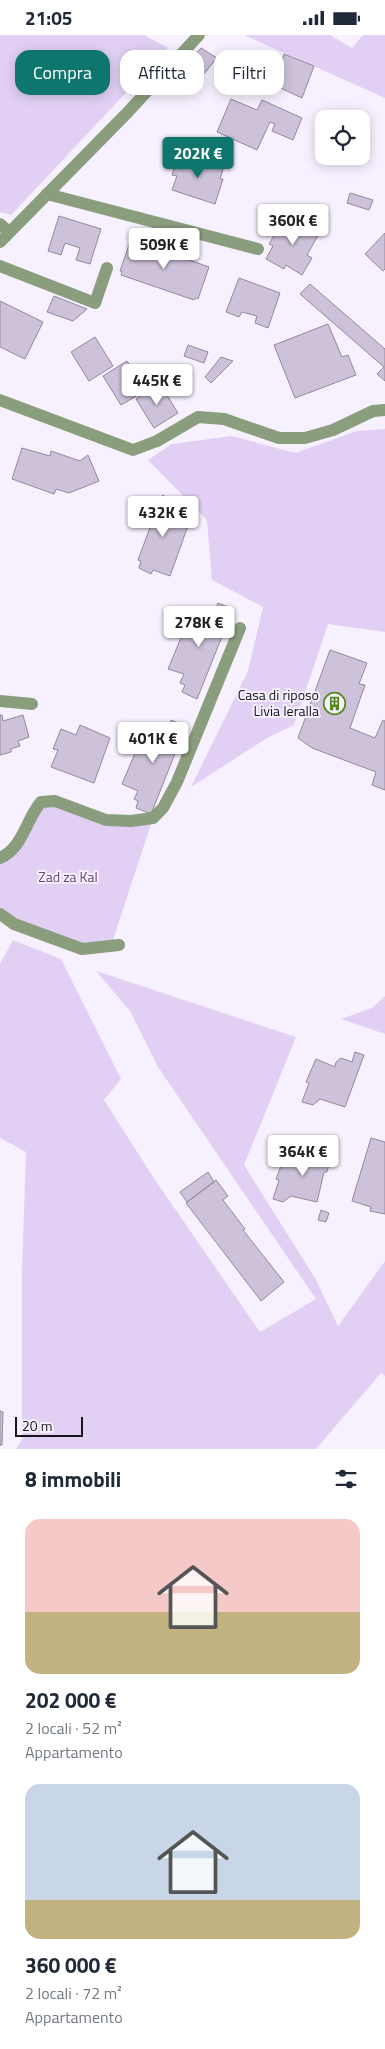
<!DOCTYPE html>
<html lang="it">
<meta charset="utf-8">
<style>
:root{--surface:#fff;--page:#f2f2f3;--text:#1f2937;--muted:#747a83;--accent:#0f766e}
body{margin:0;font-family:"Titillium Web",sans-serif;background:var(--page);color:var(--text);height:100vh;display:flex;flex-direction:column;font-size:19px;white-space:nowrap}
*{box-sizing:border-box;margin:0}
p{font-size:16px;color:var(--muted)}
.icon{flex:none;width:28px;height:28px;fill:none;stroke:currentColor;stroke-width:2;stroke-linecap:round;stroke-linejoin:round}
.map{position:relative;height:1414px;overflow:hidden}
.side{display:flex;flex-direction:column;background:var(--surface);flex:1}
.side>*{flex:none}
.hud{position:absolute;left:15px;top:15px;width:355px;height:45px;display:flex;gap:10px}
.fabs{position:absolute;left:315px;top:75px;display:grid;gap:10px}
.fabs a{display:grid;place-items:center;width:55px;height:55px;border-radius:10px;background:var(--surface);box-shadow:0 2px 12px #0003;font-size:25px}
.scale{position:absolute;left:15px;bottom:12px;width:68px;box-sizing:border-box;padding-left:5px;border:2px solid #18141c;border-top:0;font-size:14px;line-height:18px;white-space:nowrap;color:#18141c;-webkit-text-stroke:4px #f7f0fe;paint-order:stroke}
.price{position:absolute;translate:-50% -42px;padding:0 11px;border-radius:5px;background:#fff;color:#222;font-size:16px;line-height:32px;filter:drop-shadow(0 1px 2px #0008)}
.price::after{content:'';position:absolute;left:50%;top:30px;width:15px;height:11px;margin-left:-8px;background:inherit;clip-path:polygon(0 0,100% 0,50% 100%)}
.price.on{background:var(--accent);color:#fff}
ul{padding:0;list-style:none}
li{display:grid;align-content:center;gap:10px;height:265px;padding:0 25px}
li span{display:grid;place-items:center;height:155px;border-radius:15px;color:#555}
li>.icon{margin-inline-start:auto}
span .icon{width:90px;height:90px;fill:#fffc;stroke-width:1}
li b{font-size:21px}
h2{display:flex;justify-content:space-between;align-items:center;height:60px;padding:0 25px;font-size:21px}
.chip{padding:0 18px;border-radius:15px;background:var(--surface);box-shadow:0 2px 12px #0003;font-size:18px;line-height:45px}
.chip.on{background:var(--accent);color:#fff}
.status{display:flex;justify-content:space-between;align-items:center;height:35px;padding:0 25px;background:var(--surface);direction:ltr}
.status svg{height:14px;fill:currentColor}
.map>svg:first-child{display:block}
.green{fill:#e1d0f4}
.building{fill:#cdc2d9;stroke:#93899f}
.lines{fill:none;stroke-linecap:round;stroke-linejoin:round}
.minor{stroke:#8a9d7d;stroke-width:12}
.tertiary{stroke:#8a9d7d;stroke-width:12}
.labels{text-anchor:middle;stroke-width:4;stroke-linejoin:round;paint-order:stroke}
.poi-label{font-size:14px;fill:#18141c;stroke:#f7f0fe;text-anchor:end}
.park-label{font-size:14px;fill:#63497c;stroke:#f7f0fe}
</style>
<div class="status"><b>21:05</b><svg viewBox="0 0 49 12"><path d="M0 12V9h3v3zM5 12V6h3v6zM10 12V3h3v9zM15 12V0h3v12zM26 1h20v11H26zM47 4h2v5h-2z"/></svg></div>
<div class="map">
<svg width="385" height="1414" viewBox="0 0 385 1414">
<rect width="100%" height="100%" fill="#f7f0fe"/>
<path class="green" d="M0 0H144L168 13 11 180 0 177Z
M244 0H330L352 13 363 0H385V63Z
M385 394V597L328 589 294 690 267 703 191 752 248 636 263 572 212 545 207 485 148 425 172 409 232 401 295 418 357 396Z
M41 767 90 781 153 783 111 911 82 914 0 878V823Z
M13 905 61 924 121 1044 104 1065 155 1145 260 1297 316 1264 158 1032 130 976 96 936 296 1002 244 1130 315 1243 338 1291 385 1226V1341L381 1338 316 1414H16L22 1405V1236L26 1117 0 1103V929Z
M385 961V999L341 984 372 973Z"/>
<path class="building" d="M201 13 217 23 203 40 185 31Z
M284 19 314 31 302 63 250 39 258 20 282 26Z
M231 64 257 75 262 65 302 83 293 105 272 96 275 89 270 87 257 115 217 97Z
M178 121 201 128 202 124 224 131 220 144H223L215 169 172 155 177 141 172 140Z
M350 158 373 165 369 175 347 168Z
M59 181 101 194 90 229 76 225 80 213 65 208 61 220 48 216Z
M285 182 300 191 302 187 320 197 307 220 312 223 302 240 286 230 284 234 266 224 273 211 269 209Z
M385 198V234L383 236 365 219Z
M131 204 209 232 198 264 196 263 194 265 121 240 122 236H120Z
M239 243 280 258 268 293 255 288 257 281 242 277 239 282 226 277Z
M310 249 385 314V346L377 339 384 332 300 259Z
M54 261 87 274 73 286 47 277Z
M0 266 43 287 25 324 0 312Z
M328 289 342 322 348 320 356 340 295 363 274 310Z
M95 302 113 331 89 346 71 317Z
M188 310 208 317 204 328 184 321Z
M221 322 233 326 211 348 205 342Z
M127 326 145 356 121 370 103 341Z
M160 349 178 378 154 393 136 364Z
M22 413 50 421 51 416 80 426 88 420 99 446 69 458 56 454 54 459 12 444Z
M163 460 189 488 170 541 153 535 151 539 139 533 141 526 138 525 151 490 156 491 157 488 147 477Z
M218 568 233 574 197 664 182 657 185 650 180 648 184 639 168 634 192 576 208 582 211 573 215 575Z
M330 615 367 628 359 649 365 650 350 693 375 703 383 685 385 686V755L372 750 376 737 312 713 298 703Z
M0 680H2L3 686 23 680 29 702 18 706 20 711 11 714V717L0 720Z
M171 685 186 691 151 779 136 773 138 766 134 764 138 756 122 749 146 692 161 698 165 689 169 691Z
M80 690 110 703 94 748 51 732 58 715 53 714 61 694 76 700Z
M355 1017 364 1020 345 1072 320 1064 313 1070 302 1067 309 1048 306 1047 316 1024 335 1032 336 1027 341 1023 352 1027Z
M371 1103 385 1107V1179L370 1176 371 1172 352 1166Z
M323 1112 333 1114 327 1137H324L317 1167 291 1161 283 1167 273 1164 279 1145 276 1144 285 1121 305 1126 306 1122 310 1118 321 1121Z
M208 1137 214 1147 187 1167 180 1157Z
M216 1145 228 1161 223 1165 245 1194 243 1195 284 1247 261 1266 186 1168Z
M321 1175 329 1178 326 1187 318 1185Z
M0 1376 3 1377 2 1410H0Z"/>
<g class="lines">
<path class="minor" d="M47 159 258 214
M0 189 9 197
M0 231 95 268 107 233
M0 365 133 415 157 406 198 382 224 384 279 403H305L333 395 373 376 385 375
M0 666 32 669
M0 823C23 813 26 784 41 767L55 766 106 785 131 786 153 783 163 773 177 747 240 593
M0 879 14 889 82 914 119 910"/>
<path class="tertiary" d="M0 207 127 78 199 0"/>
</g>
<defs>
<symbol id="building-ring" viewBox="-11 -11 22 22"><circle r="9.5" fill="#f7f0fe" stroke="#538923" stroke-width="1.5"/><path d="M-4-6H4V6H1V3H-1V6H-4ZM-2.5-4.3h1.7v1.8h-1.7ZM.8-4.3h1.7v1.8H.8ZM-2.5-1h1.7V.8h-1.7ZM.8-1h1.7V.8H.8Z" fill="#538923"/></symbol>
</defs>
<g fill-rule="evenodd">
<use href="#building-ring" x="322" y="656" width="25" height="25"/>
</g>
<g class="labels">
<g class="poi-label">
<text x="319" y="665">Casa di riposo<tspan x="319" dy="16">Livia Ieralla</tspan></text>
</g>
<g class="park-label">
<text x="68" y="847">Zad za Kal</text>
</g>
</g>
</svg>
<div class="fabs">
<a><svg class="icon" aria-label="locate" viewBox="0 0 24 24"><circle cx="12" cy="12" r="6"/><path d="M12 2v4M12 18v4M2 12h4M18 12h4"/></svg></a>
</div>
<div class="scale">20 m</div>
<b class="price on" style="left:198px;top:144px">202K €</b>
<b class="price" style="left:293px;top:211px">360K €</b>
<b class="price" style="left:164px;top:235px">509K €</b>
<b class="price" style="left:157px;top:371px">445K €</b>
<b class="price" style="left:163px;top:503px">432K €</b>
<b class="price" style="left:199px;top:613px">278K €</b>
<b class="price" style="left:153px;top:729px">401K €</b>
<b class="price" style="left:303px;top:1142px">364K €</b>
<div class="hud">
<a class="chip on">Compra</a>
<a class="chip">Affitta</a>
<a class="chip">Filtri</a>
</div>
</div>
<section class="side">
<h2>8 immobili<svg class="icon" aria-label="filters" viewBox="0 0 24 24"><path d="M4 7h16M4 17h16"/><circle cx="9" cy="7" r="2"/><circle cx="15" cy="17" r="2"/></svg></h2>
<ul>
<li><span style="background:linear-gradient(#f6c9c9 60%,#c2b280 0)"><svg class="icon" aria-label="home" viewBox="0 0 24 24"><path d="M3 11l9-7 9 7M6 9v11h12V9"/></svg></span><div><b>202 000 €</b><p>2 locali · 52 m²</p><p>Appartamento</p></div></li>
<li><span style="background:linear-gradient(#c9d6e8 75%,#c2b280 0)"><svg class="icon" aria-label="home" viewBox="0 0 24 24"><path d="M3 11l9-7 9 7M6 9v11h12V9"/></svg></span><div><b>360 000 €</b><p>2 locali · 72 m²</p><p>Appartamento</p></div></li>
</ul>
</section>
